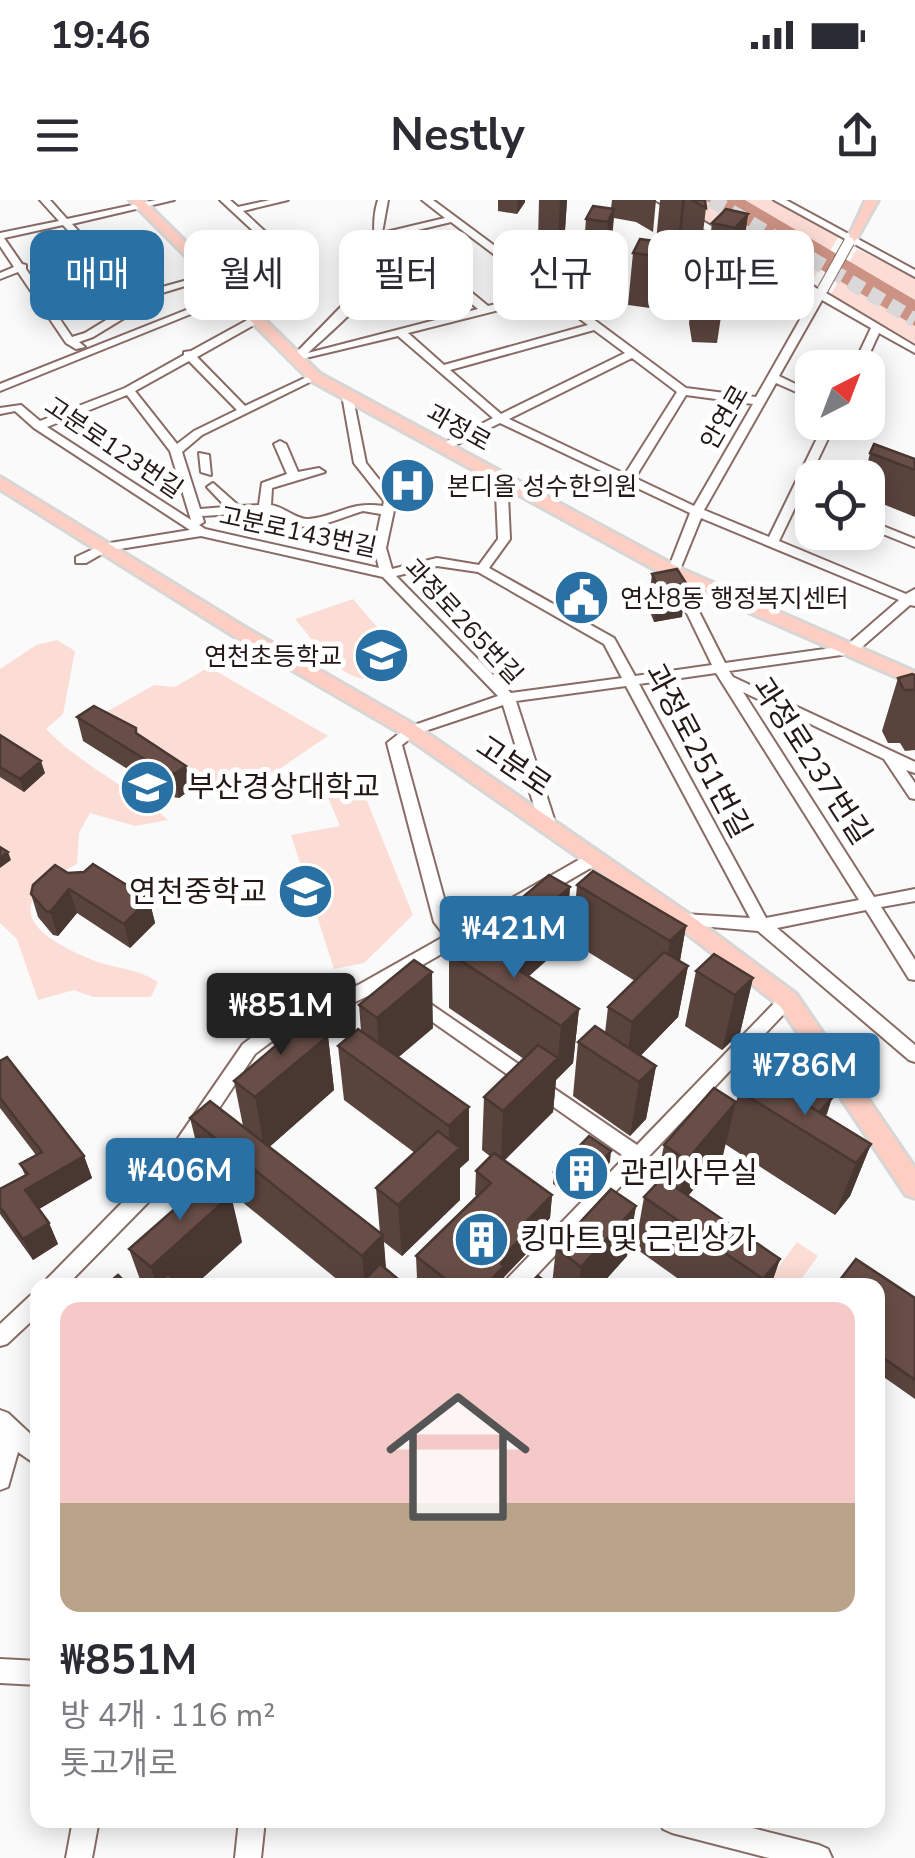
<!DOCTYPE html>
<html lang="ko">
<meta charset="utf-8">
<style>
:root{--surface:#fff;--page:#f2f2f3;--text:#2b2b33;--muted:#7c7c81;--line:#e1e1e2;--accent:#2970a4}
body{margin:0;font-family:"Nunito Sans","Noto Sans KR",sans-serif;background:var(--page);color:var(--text);height:100vh;display:flex;flex-direction:column;font-size:38px;white-space:nowrap}
*{box-sizing:border-box;margin:0}
p{font-size:32px;color:var(--muted)}
.icon{flex:none;width:55px;height:55px;fill:none;stroke:currentColor;stroke-width:2;stroke-linecap:round;stroke-linejoin:round}
.map{position:relative;flex:1;overflow:hidden}
.panel{position:absolute;left:30px;top:1078px;width:855px;height:550px;display:flex;flex-direction:column;background:var(--surface);border-radius:20px;box-shadow:0 5px 25px #0003}
.panel>*{flex:none}
.top-card{position:absolute;left:30px;top:30px;width:855px;height:90px;display:flex;gap:20px}
.needle{width:65px;rotate:42deg}
.buttons{position:absolute;left:795px;top:150px;display:grid;gap:20px}
.buttons a{display:grid;place-items:center;width:90px;height:90px;border-radius:20px;background:var(--surface);box-shadow:0 5px 25px #0003;font-size:50px}
.price{position:absolute;translate:-50% -85px;padding:0 22px;border-radius:10px;background:var(--accent);color:#fff;font-size:32px;line-height:65px;filter:drop-shadow(0 2px 5px #0008)}
.price::after{content:'';position:absolute;left:50%;top:60px;width:30px;height:22px;margin-left:-15px;background:inherit;clip-path:polygon(0 0,100% 0,50% 100%)}
.price.on{background:#222;color:#fff}
ul{padding:0;list-style:none}
li{display:grid;align-content:center;gap:20px;height:530px;padding:0 30px}
li+li{border-top:2px solid var(--line)}
li span{display:grid;place-items:center;height:310px;border-radius:20px;color:#555}
li>.icon{margin-inline-start:auto}
span .icon{width:180px;height:180px;fill:#fffc;stroke-width:1}
li b{font-size:42px}
.tag{padding:0 35px;border-radius:20px;background:var(--surface);box-shadow:0 5px 25px #0003;font-size:35px;line-height:90px}
.tag.on{background:var(--accent);color:#fff}
.status{display:flex;justify-content:space-between;align-items:center;height:70px;padding:0 50px;background:var(--surface);direction:ltr}
.status svg{height:28px;fill:currentColor}
header{display:flex;justify-content:space-between;align-items:center;height:130px;padding:0 30px;background:var(--surface);font-size:45px;font-weight:700}
.map>svg:first-child{display:block}
.green{fill:#fcddd5}
.water{fill:#cc9283}
.lines{fill:none;stroke-linecap:round;stroke-linejoin:round}
.highway-tunnel{stroke:#dad8d8;stroke-width:15;stroke-dasharray:15 8;stroke-linecap:butt}
.minor-casing{stroke:#886c65;stroke-width:4}
.major-casing{stroke:#d8d6d5;stroke-width:6}
.minor{fill:#fff;fill-rule:evenodd}
.major{fill:#fecec2;fill-rule:evenodd}
.minor-bridge-casing{stroke:#886c65;stroke-width:12;stroke-linecap:butt}
.minor-bridge{stroke:#fff;stroke-width:10}
.wall{fill:#59433d}
.shaded-wall{fill:#493732}
.building{fill:#684e47;stroke:#493732;stroke-width:2.5}
.labels{text-anchor:middle;stroke-width:10;stroke-linejoin:round;paint-order:stroke}
.far-street-label{font-size:25px;fill:#241916;stroke:#fff}
.far-poi-label{font-size:25px;fill:#241916;stroke:#fff;text-anchor:start}
.street-label{font-size:30px;fill:#241916;stroke:#fff}
.poi-label{font-size:30px;fill:#241916;stroke:#fff;text-anchor:start}
</style>
<div class="status"><b>19:46</b><svg viewBox="0 0 49 12"><path d="M0 12V9h3v3zM5 12V6h3v6zM10 12V3h3v9zM15 12V0h3v12zM26 1h20v11H26zM47 4h2v5h-2z"/></svg></div>
<header><svg class="icon" aria-label="menu" viewBox="0 0 24 24"><path d="M4 6h16M4 12h16M4 18h16"/></svg>Nestly<svg class="icon" aria-label="share" viewBox="0 0 24 24"><path d="M12 15V3M7 8l5-5 5 5M5 13v7h14v-7"/></svg></header>
<div class="map">
<svg width="915" height="1658" viewBox="0 0 915 1658">
<rect width="100%" height="100%" fill="#fafafa"/>
<path class="green" d="M669 0H776L839 36 810 84Z
M857 49 915 78V143L830 96Z
M353 399 410 465C399 470 385 478 373 479 340 483 314 441 295 419Z
M57 440 75 451 63 514 46 529C83 567 129 586 168 620L135 626 90 613 79 633 77 664C0 703 28 734 93 760 117 770 132 766 158 782L151 797H93L74 790 38 800 17 739 0 723V469L36 445Z
M209 467 328 536 275 572 214 583 106 512 154 485 175 487Z
M363 591 413 715 364 763 334 769 291 635 340 626 328 597Z
M797 1042 818 1056 797 1085H765Z"/>
<path class="water" d="M705 0H745L915 100V126Z"/>
<g class="lines">
<path class="highway-tunnel" d="M711 0 915 120"/>
<defs>
<path id="minor" d="M40 0H50L67 19 156 0H174L72 24 140 98 144 92 213 73 218 76 152 96 144 106 93 137 79 142 85 147 76 149 66 143 18 72 0 79V73L14 67 0 46V33L59 21ZM63 25 134 103 85 133 72 137 26 69V65L22 64 4 38Z
M220 0H230L238 7 270 0H288L243 11 287 52V56L204 73V69L277 53Z
M378 0H388L382 33 445 18 422 0H433L686 188 756 197 814 95 655 0H667L818 89 827 87 826 93 915 146V153L879 133 863 168H852L871 128 822 100 779 176 812 192V199L776 183 704 310 769 337 825 222H836L779 341 906 394 915 389V406L910 405 855 453 729 471 733 477 915 562V573L906 570 915 583V599L910 598 884 559 743 492 874 697 915 689V701L881 707 915 760V780L909 779 866 710 777 728 915 845V862L909 860 758 731 677 724 675 720 683 714 750 718 626 486 516 501 556 625 548 630 540 625 503 505 416 534 402 545 450 720 458 729 589 654H601L603 658 601 662 372 794 271 842 255 854 175 975 67 1085H44L47 1079 161 963 243 844 259 832 360 784 445 736 434 722 387 543 406 528 498 496 383 377 201 336 107 351 86 363H76V357L104 344 190 330 34 228 15 211 0 214V208L21 205 40 221 125 188 184 155V152L191 151 253 117H261V121L197 157 245 206 311 175 320 177 202 235 182 252 200 309 226 307 207 287 213 283 239 306 259 305 262 283 287 274 274 244 280 241 286 244 298 272 319 268 325 272 272 288 271 305C285 307 296 320 309 319 339 316 349 301 383 306L384 301 354 263 342 195 352 193 366 263 396 301 386 348 392 369 437 358 479 365 498 339 496 293 511 283H519V289L508 295 510 339 489 368 614 438 635 476 712 465 667 372 690 313 500 223 448 249H440V245L493 218 398 136 293 161V156L369 78C380 53 369 26 378 0ZM451 22 544 92 488 106 401 34ZM383 37H391L478 109 308 153C329 133 375 96 382 69 385 59 383 47 383 37ZM550 97 588 125 444 165 408 133ZM594 130 625 153 501 214 450 170ZM632 158 677 192 625 274 509 219ZM189 161 237 210 194 231 177 244 135 191ZM127 195 170 251 191 320 47 227ZM686 195 753 204 694 306 635 278ZM363 311 381 314 374 348 379 368 205 329 199 325 204 322 202 316 270 312C279 314 282 320 291 324 312 333 342 317 363 311ZM701 318 899 400 846 446 725 463 679 372ZM437 366 478 372 604 444 622 478 511 493 396 376ZM716 473 859 700 766 718 639 484Z
M774 0H786L915 70V77Z
M229 93 238 95 0 191V184Z
M199 253 209 255 211 275 201 272Z
M868 320 915 339V347L868 328Z
M413 792 637 945 782 795H794L797 800 527 1085H504L507 1079 625 957 407 804 404 799Z
M38 1092V1115L7 1144 0 1146V1124L31 1095Z
M0 1210 8 1213 38 1241V1266L18 1252 8 1287 0 1290Z
M0 1459 38 1461V1485L0 1483Z
M73 1620H99L92 1658H66Z
M239 1620H265L261 1658H235Z
M659 1620H721L819 1645 828 1649 832 1658H769L672 1633 663 1629Z"/>
<path id="major" d="M130 0H143L320 174 679 368 915 472V485L667 376 310 180Z
M866 0H878L854 43H846Z
M0 277 246 428 418 527 690 715 796 794 915 968V998L906 995 780 806 676 725 404 535 234 436 0 289Z"/>
</defs>
<use href="#minor" class="minor-casing"/>
<use href="#major" class="major-casing"/>
<use href="#minor" class="minor"/>
<use href="#major" class="major"/>
<defs>
<path id="minor-bridge" d="M823 89 849 42"/>
</defs>
<use href="#minor-bridge" class="minor-bridge-casing"/>
<use href="#minor-bridge" class="minor-bridge"/>
</g>
<path class="wall" d="M498 0H525V2L517 14 498 11Z
M539 0H567L565 30 558 43 538 40Z
M612 0H656L653 32 636 22 614 18 610 59 604 73 582 70 586 19 611 8Z
M660 0H705L706 8 700 58 680 47 677 50 661 47 657 93 650 108 628 105 633 53 656 41Z
M748 14 741 65 728 79 723 78 725 90 717 143 692 142 689 123 696 71 706 72 712 23Z
M756 32 778 48 769 100 750 99 748 83Z
M870 253 915 259V317L868 298V278H864Z
M652 374 682 417 654 422 648 407Z
M915 475V550L905 551 900 543H888L882 531 898 478Z
M77 517 137 534 186 566 190 590 179 598 172 597 83 541Z
M0 535 45 573 24 592 0 577Z
M68 673 149 699 155 723 130 748 77 713 58 736 53 735 38 717 31 694Z
M577 685 686 726 680 761 688 766 678 817 640 856 656 866 646 919 630 936 573 896 578 842 605 833 608 807 635 781 572 742Z
M570 687 565 744 529 776 579 809 573 863 556 880 553 912 504 960 552 995 550 1018 527 1042 526 1054 504 1077 503 1085H426L417 1078 416 1056 477 996 475 995 476 971 491 957 482 950 484 897 524 859 449 808V753L492 752V723Z
M696 771 753 778 740 833 722 850 685 826Z
M359 805 433 828 398 857 469 907V960L460 968V1000L402 1056 384 1042 386 1069 404 1085H344L203 970 190 918 243 926 234 881 328 836 334 890 269 947 380 1033 376 988 415 953 344 900 338 846 361 831Z
M0 861 84 956 92 978 39 1009 49 1023 58 1044 33 1060 0 1014V989L25 975 20 964 36 955 0 908Z
M745 873 832 898 825 916 871 944 850 996 835 1015 725 944 723 955 688 996 780 1059 771 1085H687L635 1048 644 997 656 985 664 945 736 902Z
M610 962 576 999 553 984 554 972Z
M636 1006 627 1056 601 1085H552L556 1048Z
M242 1042 195 1085H142L129 1049Z
M878 1085 915 1098V1199L878 1173Z"/>
<path class="shaded-wall" d="M518 0H525V2L517 14Z
M560 0H567L565 30 558 43Z
M682 0H685L680 47 677 50Z
M614 9 610 59 604 73 608 22Z
M748 14 741 65 728 79 735 28Z
M662 42 657 93 650 108 655 56Z
M686 383 682 417 654 422 659 388Z
M41 561 45 573 24 592 20 579Z
M186 566 190 590 179 598 174 574Z
M8 652 11 660 0 668V658Z
M570 687 565 744 511 792 513 736Z
M69 689 77 713 58 736 50 712Z
M149 699 155 723 130 748 124 724Z
M686 726 677 777 688 766 678 817 625 872 632 822 662 792 670 741Z
M432 772 433 828 380 873 377 818Z
M753 778 740 833 722 850 735 795Z
M579 809 573 863 556 880 561 826Z
M328 836 334 890 265 951 255 897Z
M558 858 553 912 501 964 503 911Z
M656 866 646 919 630 936 639 882Z
M832 898 827 914 809 933 814 917Z
M736 902 723 955 675 1011 687 960Z
M469 907V960L460 968V1000L402 1056 398 1005 449 958V926Z
M871 944 850 996 835 1015 856 963Z
M611 951 610 962 576 999 577 988Z
M84 956 92 978 34 1012 25 990Z
M231 995 242 1042 195 1085H157L151 1067Z
M552 995 550 1018 527 1042 526 1054 504 1077 503 1085H486L501 1064 521 1027Z
M636 1006 627 1056 601 1085H579L581 1067Z
M49 1023 58 1044 33 1060 23 1039Z
M383 1035 387 1084 365 1085 362 1056Z
M780 1059 771 1085H761L763 1079Z"/>
<path class="building" d="M692 0H705L706 8Z
M593 6 614 9 608 22 586 19Z
M726 9 748 14 735 28 712 23Z
M756 32 775 33 778 48 758 47Z
M640 39 662 42 655 56 633 53Z
M696 71 722 73 725 90H699Z
M874 244 915 259V270L870 253Z
M677 369 686 383 659 388 652 374Z
M912 474 915 475V490H904L898 478Z
M94 506 136 528V533L186 566 174 574 167 573 77 517Z
M0 535 41 561 20 579 0 567Z
M0 647 8 652 0 658Z
M93 664 149 699 124 724 69 689 50 712 46 711 31 694 33 685 55 665 68 673 84 672Z
M593 671 686 726 670 741 577 685Z
M549 675 570 687 513 736 492 723Z
M467 737 579 809 561 826 449 753Z
M664 752 688 766 632 822 608 807Z
M714 754 753 778 735 795 696 771Z
M414 760 432 772 377 818 359 805Z
M306 820 328 836 255 897 234 881Z
M595 826 656 866 639 882 578 842Z
M358 829 469 907 449 926 338 846Z
M770 843 814 870 832 898 819 912 755 873 751 877 745 873Z
M538 845 558 858 503 911 484 897Z
M7 857 84 956 25 990 49 1023 23 1039 0 1007V989L28 974 20 964 42 952 0 898V861Z
M755 873 871 944 856 963 739 891Z
M714 888 736 902 687 960 664 945Z
M210 901 383 1035 362 1056 190 918Z
M438 931 460 948 398 1005 376 988Z
M589 936 611 951 577 988 554 972Z
M494 953 552 995 521 1027 527 1032 505 1055 501 1064 504 1066 486 1085H453L416 1056 491 983 476 971Z
M210 978 231 995 151 1067 129 1049Z
M662 978 780 1059 763 1079 644 997Z
M611 989 636 1006 581 1067 556 1048Z
M856 1059 915 1098V1180L878 1154V1085H836Z
M380 1064 404 1084 359 1085Z
M168 1074 181 1085H156Z
M118 1075 128 1085H106Z
M538 1076 550 1085H529Z"/>
<defs>
<symbol id="hospital-disc" viewBox="-11 -11 22 22"><circle r="9.5" fill="#2970a4" stroke="#fff"/><path d="M-5-5h3v3.5h4V-5h3V5h-3V1.5h-4V5h-3Z" fill="#fff"/></symbol>
<symbol id="civic-disc" viewBox="-11 -11 22 22"><circle r="9.5" fill="#2970a4" stroke="#fff"/><path d="M-.6-6.5H3V-4.5H.6V-3L4-1V1h2V6H-6V1h2V-1L-.6-3ZM-1.2 2.5V6h2.4V2.5Z" fill="#fff"/></symbol>
<symbol id="school-disc" viewBox="-11 -11 22 22"><circle r="9.5" fill="#2970a4" stroke="#fff"/><path d="M0-5L7-2L0 1L-7-2ZM-4 1L0 2.5L4 1V4Q0 6-4 4Z" fill="#fff"/></symbol>
<symbol id="university-disc" viewBox="-11 -11 22 22"><circle r="9.5" fill="#2970a4" stroke="#fff"/><path d="M0-5L7-2L0 1L-7-2ZM-4 1L0 2.5L4 1V4Q0 6-4 4Z" fill="#fff"/></symbol>
<symbol id="building-disc" viewBox="-11 -11 22 22"><circle r="9.5" fill="#2970a4" stroke="#fff"/><path d="M-4-6H4V6H1V3H-1V6H-4ZM-2.5-4.3h1.7v1.8h-1.7ZM.8-4.3h1.7v1.8H.8ZM-2.5-1h1.7V.8h-1.7ZM.8-1h1.7V.8H.8Z" fill="#fff"/></symbol>
</defs>
<g fill-rule="evenodd">
<use href="#hospital-disc" x="376" y="254" width="63" height="63"/>
<use href="#civic-disc" x="550" y="366" width="63" height="63"/>
<use href="#school-disc" x="350" y="424" width="63" height="63"/>
<use href="#university-disc" x="116" y="556" width="63" height="63"/>
<use href="#school-disc" x="274" y="660" width="63" height="63"/>
<use href="#building-disc" x="550" y="942" width="63" height="63"/>
<use href="#building-disc" x="450" y="1008" width="63" height="63"/>
</g>
<g class="labels">
<g class="far-street-label">
<text transform="translate(724 217) rotate(-60)" y="9">안연로</text>
<text transform="translate(459 227) rotate(29)" y="9">과정로</text>
<text transform="translate(114 247) rotate(34)" y="9">고분로123번길</text>
<text transform="translate(298 331) rotate(12)" y="9">고분로143번길</text>
<text transform="translate(464 421) rotate(47)" y="9">과정로265번길</text>
</g>
<g class="far-poi-label">
<text x="447" y="295">본디올 성수한의원</text>
<text x="620" y="407">연산8동 행정복지센터</text>
<text x="342" y="465" text-anchor="end">연천초등학교</text>
</g>
<g class="street-label">
<text transform="translate(698 551) rotate(62)" y="10">과정로251번길</text>
<text transform="translate(812 561) rotate(57)" y="10">과정로237번길</text>
<text transform="translate(514 566) rotate(34)" y="10">고분로</text>
</g>
<g class="poi-label">
<text x="187" y="597">부산경상대학교</text>
<text x="267" y="702" text-anchor="end">연천중학교</text>
<text x="620" y="983">관리사무실</text>
<text x="520" y="1049">킹마트 및 근린상가</text>
</g>
</g>
</svg>
<div class="buttons">
<a><svg class="needle" viewBox="-14 -14 28 28"><path d="M0-13l5 13h-10z" fill="#e53935"/><path d="M0 13l5-13h-10z" fill="#7c7c81"/></svg></a>
<a><svg class="icon" aria-label="locate" viewBox="0 0 24 24"><circle cx="12" cy="12" r="6"/><path d="M12 2v4M12 18v4M2 12h4M18 12h4"/></svg></a>
</div>
<b class="price" style="left:514px;top:781px">₩421M</b>
<b class="price on" style="left:281px;top:858px">₩851M</b>
<b class="price" style="left:805px;top:918px">₩786M</b>
<b class="price" style="left:180px;top:1023px">₩406M</b>
<div class="top-card">
<a class="tag on">매매</a>
<a class="tag">월세</a>
<a class="tag">필터</a>
<a class="tag">신규</a>
<a class="tag">아파트</a>
</div>
<section class="panel">
<ul>
<li><span style="background:linear-gradient(#f6c9c9 65%,#b9a48a 0)"><svg class="icon" aria-label="home" viewBox="0 0 24 24"><path d="M3 11l9-7 9 7M6 9v11h12V9"/></svg></span><div><b>₩851M</b><p>방 4개 · 116 m²</p><p>톳고개로</p></div></li>
</ul>
</section>
</div>
